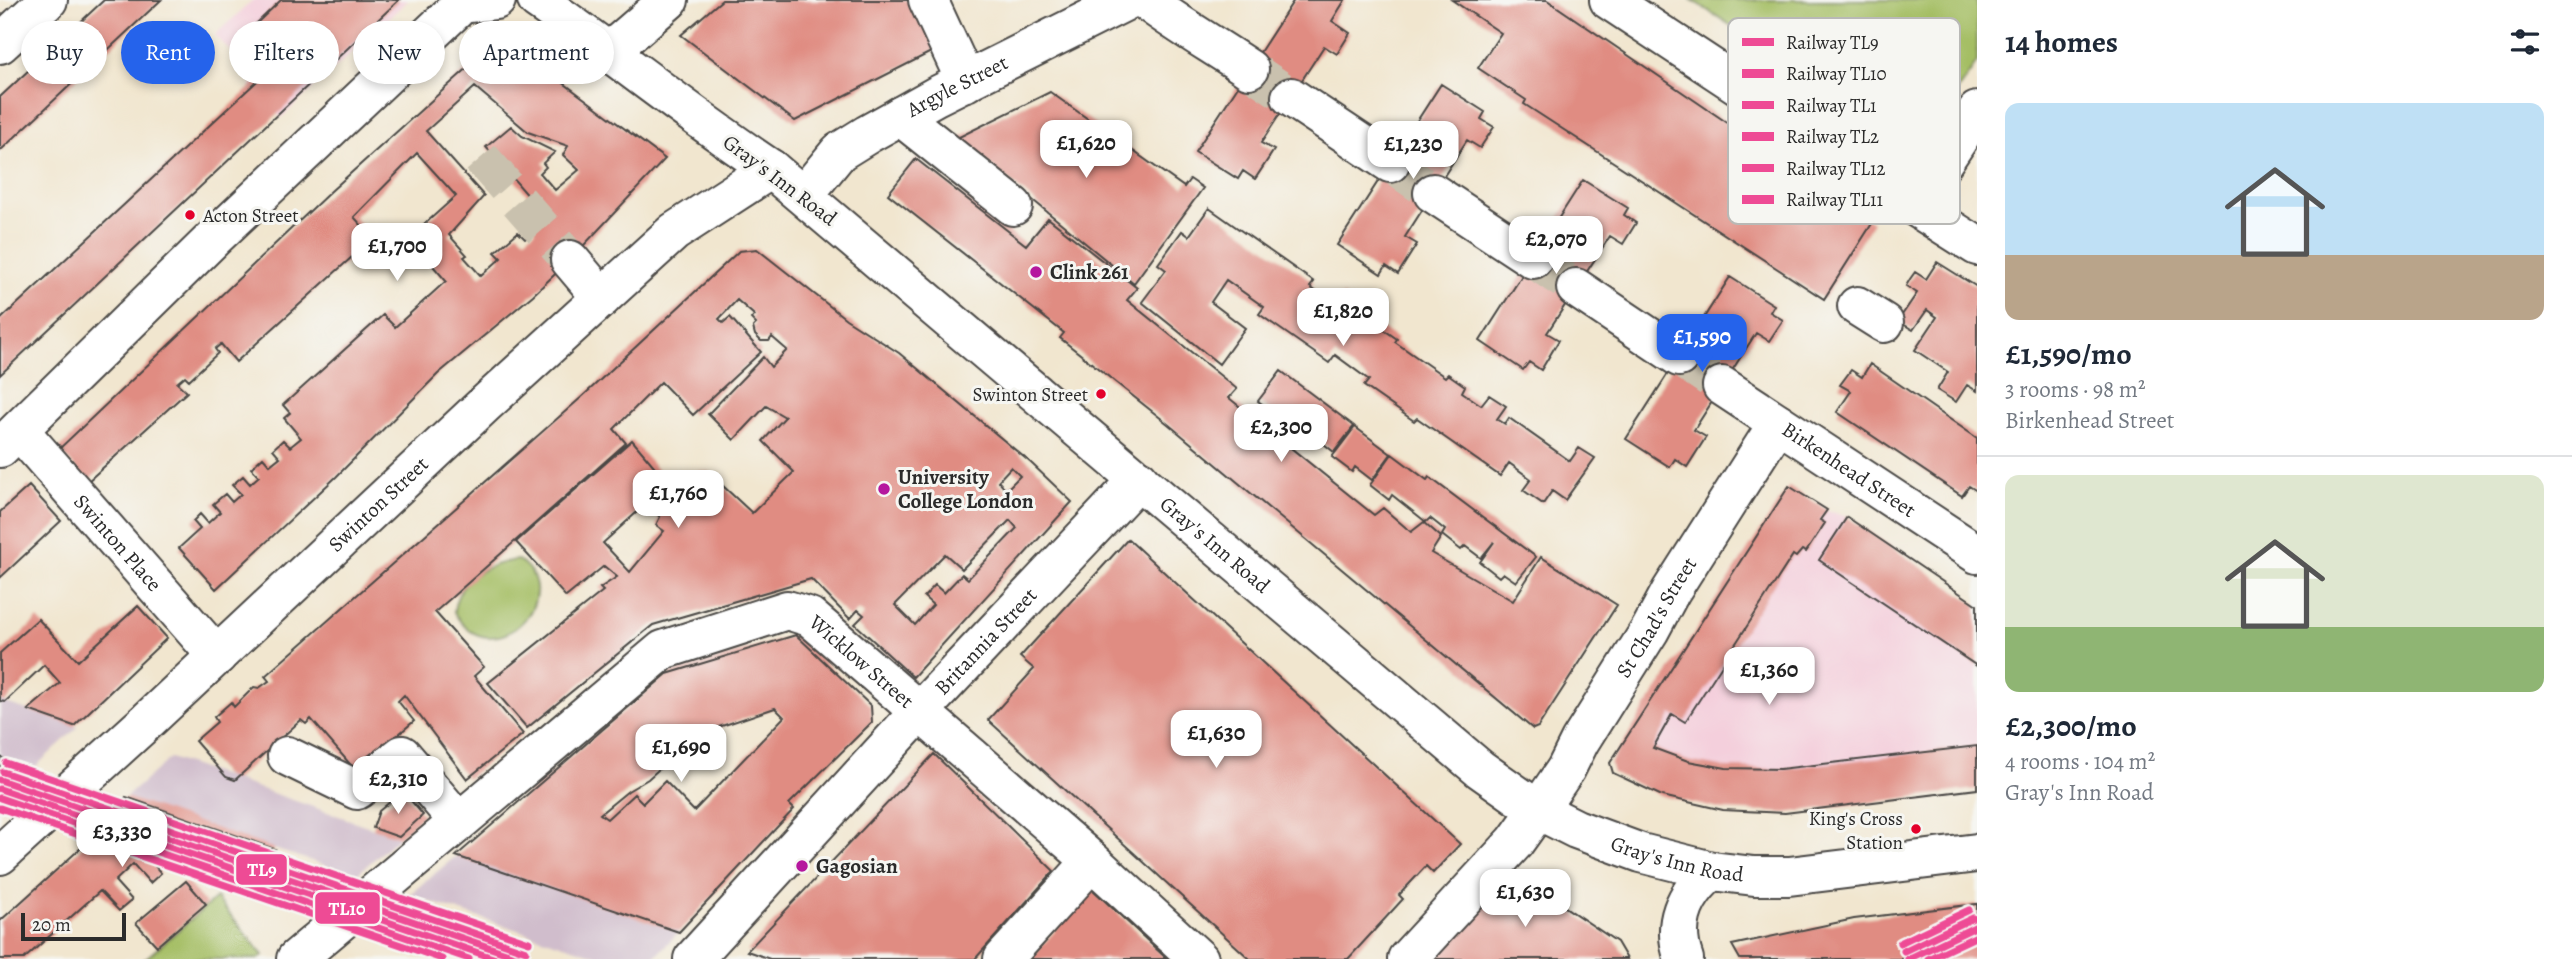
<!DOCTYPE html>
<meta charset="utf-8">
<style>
:root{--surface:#fff;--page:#f2f2f3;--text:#1f2937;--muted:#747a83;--line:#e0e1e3;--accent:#2563eb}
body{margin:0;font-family:Alegreya,serif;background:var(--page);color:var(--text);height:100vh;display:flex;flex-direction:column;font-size:26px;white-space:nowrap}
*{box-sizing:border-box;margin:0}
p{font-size:23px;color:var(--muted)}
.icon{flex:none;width:38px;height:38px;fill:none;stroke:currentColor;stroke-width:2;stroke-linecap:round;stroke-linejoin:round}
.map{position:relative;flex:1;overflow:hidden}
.details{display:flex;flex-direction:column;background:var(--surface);width:595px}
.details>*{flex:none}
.banner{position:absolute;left:21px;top:21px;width:665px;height:63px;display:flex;gap:14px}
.scale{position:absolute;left:21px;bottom:18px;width:105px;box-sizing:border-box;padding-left:7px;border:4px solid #2b2b2b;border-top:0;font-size:19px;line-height:24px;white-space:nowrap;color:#2b2b2b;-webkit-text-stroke:5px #f6f6f2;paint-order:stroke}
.price{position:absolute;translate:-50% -60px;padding:0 16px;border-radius:14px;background:#fff;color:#222;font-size:23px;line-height:46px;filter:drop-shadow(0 2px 4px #0008)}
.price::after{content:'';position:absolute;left:50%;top:42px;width:21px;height:16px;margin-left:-10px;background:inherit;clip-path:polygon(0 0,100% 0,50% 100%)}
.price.selected{background:var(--accent);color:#fff}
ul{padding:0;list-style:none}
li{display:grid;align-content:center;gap:14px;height:371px;padding:0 28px}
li+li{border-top:2px solid var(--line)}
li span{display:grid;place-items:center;height:217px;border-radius:14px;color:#555}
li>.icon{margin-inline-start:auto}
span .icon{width:126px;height:126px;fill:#fffc;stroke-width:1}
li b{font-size:30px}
h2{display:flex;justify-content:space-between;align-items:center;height:84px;padding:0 28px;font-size:30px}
.tag{padding:0 24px;border-radius:32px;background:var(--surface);box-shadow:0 4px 10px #0003;font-size:24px;line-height:63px}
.tag.selected{background:var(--accent);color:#fff}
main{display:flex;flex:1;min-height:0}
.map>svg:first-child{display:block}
.built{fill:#f4cfdc}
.industrial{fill:#d0bdcc}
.green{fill:#a4be64;stroke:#687448;stroke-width:2}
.building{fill:#e08c82;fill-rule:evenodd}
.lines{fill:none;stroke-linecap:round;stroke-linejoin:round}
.minor-tunnel{stroke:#c9c1ae;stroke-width:38;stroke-dasharray:38 19;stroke-linecap:butt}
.minor-casing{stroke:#494744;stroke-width:42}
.major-casing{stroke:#494744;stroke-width:42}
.highway-casing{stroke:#494744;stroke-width:42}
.minor{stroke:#fff;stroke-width:38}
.major{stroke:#fff;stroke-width:38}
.highway{stroke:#fff;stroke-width:38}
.rail-1-casing{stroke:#f6f6f2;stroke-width:12}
.rail-2-casing{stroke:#f6f6f2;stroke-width:12}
.rail-3-casing{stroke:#f6f6f2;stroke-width:12}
.rail-4-casing{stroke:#f6f6f2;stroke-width:12}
.rail-5-casing{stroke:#f6f6f2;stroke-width:12}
.rail-6-casing{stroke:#f6f6f2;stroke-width:12}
.rail-1{stroke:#ee4b95;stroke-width:7}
.rail-2{stroke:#ee4b95;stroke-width:7}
.rail-3{stroke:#ee4b95;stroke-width:7}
.rail-4{stroke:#ee4b95;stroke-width:7}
.rail-5{stroke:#ee4b95;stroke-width:7}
.rail-6{stroke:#ee4b95;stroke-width:7}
.bus-dot{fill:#e4002b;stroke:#f6f6f2;stroke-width:2.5}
.poi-dot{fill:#b5179e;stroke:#f6f6f2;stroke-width:2.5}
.labels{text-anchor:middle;stroke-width:6;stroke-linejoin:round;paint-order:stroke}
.bus-label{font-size:19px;fill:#2b2b2b;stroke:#f6f6f2;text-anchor:end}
.street-label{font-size:21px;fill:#2b2b2b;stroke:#f6f6f2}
.poi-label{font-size:21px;font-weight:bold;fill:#2b2b2b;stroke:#f6f6f2;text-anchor:start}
.key{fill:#f6f6f2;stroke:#b9b9b6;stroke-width:2}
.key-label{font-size:19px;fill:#2b2b2b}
.line-badge{stroke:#f6f6f2;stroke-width:2.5}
.badge-label{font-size:19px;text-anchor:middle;font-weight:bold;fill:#fff}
</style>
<main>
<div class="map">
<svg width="1977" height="959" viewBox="0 0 1977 959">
<rect width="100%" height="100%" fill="#f6f6f2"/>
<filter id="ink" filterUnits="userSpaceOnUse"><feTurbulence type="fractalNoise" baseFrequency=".0143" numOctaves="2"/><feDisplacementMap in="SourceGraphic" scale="14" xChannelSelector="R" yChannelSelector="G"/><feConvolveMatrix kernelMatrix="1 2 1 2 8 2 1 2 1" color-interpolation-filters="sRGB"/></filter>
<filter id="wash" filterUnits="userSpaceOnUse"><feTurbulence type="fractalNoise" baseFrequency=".00686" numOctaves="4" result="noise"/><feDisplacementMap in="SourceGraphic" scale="28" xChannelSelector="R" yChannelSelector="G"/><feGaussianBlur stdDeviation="1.57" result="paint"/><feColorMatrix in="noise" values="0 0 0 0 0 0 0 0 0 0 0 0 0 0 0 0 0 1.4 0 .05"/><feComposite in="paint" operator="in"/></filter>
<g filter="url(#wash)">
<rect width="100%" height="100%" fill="#f1e6cf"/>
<path class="built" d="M253 0H408L281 118 250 86 257 79 215 35Z
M1789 486 1827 510 1847 517 1977 605V789L1785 813 1723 810 1662 796 1613 773 1610 763Z"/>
<path class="industrial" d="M0 701 78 727 34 768 0 757Z
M170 758 235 780 399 837 356 875 233 836 126 797Z
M456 856 679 932 652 959H607L409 895Z"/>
<path class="green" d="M1692 0H1977V62L1926 137 1921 142 1912 144Z
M518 560C572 594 492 679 454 612 457 579 488 563 518 560Z
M216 898 263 955 258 959H145Z"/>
<g id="blocks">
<path class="building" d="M104 0H161L0 151V97Z
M281 0H399L0 375V320L268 71 240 39Z
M722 0H923L943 46 795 121 681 35Z
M1294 0H1345L1332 21 1350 33 1337 54 1324 46 1291 97 1261 143 1274 150 1255 179 1243 171 1238 179 1195 152Z
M1452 0H1547L1873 222 1824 299 1524 104 1526 100 1478 68 1501 33Z
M502 37 665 159 570 260 533 295 438 374 336 477 216 589 179 548 200 529 193 521 200 514 208 523 220 512 213 504 225 494 232 502 241 494 232 485 243 476 250 484 259 476 251 468 263 457 270 465 280 457 273 449 283 440 290 447 301 438 284 418 290 413 283 405 383 315 395 327 446 281 409 238 456 196 417 153 354 217 373 238 236 362 221 344 215 349 218 353 189 380 185 376 177 383 187 392 87 482 59 449 331 191ZM475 87 528 132 568 146 563 155 579 170 555 190 540 173 546 167 543 163 555 152 522 136 511 126 486 147 536 205 524 215 536 230 525 239 518 232 495 252 501 258 481 276 464 257 467 255 449 235 484 196 426 131Z
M1441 84 1485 112 1481 119 1494 127 1480 148 1467 140 1405 237 1417 244 1398 274 1386 266 1381 274 1337 245Z
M1050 92 1184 187 1190 179 1203 188 1134 283 957 138Z
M916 159 1026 245 1048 218 1137 288 1127 300 1237 389 1229 398 1374 515 1383 508 1411 532 1424 522 1441 537 1431 553 1513 601 1541 557 1617 605 1538 727 1533 729 1168 424 1060 338 1064 333 888 194Z
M1583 180 1628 208 1624 215 1636 223 1623 244 1610 236 1547 333 1559 340 1541 370 1529 362 1523 370 1480 341Z
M1209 208 1314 282 1310 287 1336 306 1343 295 1357 305 1350 315 1359 321 1363 315 1397 339 1395 342 1445 377 1448 374 1465 386 1462 392 1481 405 1489 395 1506 406 1497 419 1505 424 1509 418 1570 461 1579 448 1595 458 1565 500 1552 491 1543 504 1523 490 1531 479 1509 463 1500 476 1417 418 1414 421 1364 386 1369 380 1335 355 1329 363 1259 314 1264 307 1226 280 1211 302 1245 328 1219 364 1142 302 1166 270 1158 264 1182 231 1189 236Z
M757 249 846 319 899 353 1031 463 1072 502 913 677 855 624 864 615 858 610 850 619 811 579 653 625 527 728 488 683 603 591 600 588 617 577 604 566 566 597 516 542 632 440 680 497 700 471 708 472 752 513 794 472 763 441 785 417 766 406 734 440 708 414 763 357 771 367 787 350 772 337 769 341H761L755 335 753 327 756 324 751 319 754 315 737 300 719 319 723 323 730 317 761 352 693 415 661 382 614 429 626 443 435 612 484 667 474 676 523 734 467 779 404 695 398 701 414 721 356 771 311 719 306 724 301 720 235 780 226 777 195 741 217 722 214 717 231 702 234 707 254 687 259 688 269 681 265 676 584 395 739 251ZM1011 467 1020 476 1006 490 998 481ZM647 503 660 517 656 525 664 531 630 572 603 543ZM1010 520 1017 528 968 579 962 574 944 593 935 585 924 597 933 605 915 625 895 605 945 554 962 569Z
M1937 262 1977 287V391L1967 385 1956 402 1937 390 1948 372 1915 350 1937 317 1927 310 1913 330 1898 321 1917 293 1906 286 1910 279 1915 272 1926 279Z
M1730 277 1774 305 1770 312 1783 320 1769 341 1756 333 1694 430 1706 437 1687 467 1675 459 1670 467 1626 439Z
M1870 364 1977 438V491L1969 486 1962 496 1837 412 1851 391 1840 385 1851 370 1862 377Z
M1281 371 1354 426 1334 452 1319 440 1315 444 1295 429 1299 425 1281 411 1278 416 1258 401Z
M1355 427 1391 454 1372 480 1355 467 1352 472 1332 457Z
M1392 454 1427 480 1429 477 1536 557 1516 582 1503 573 1499 577 1480 562 1494 542 1481 558 1465 546 1461 550 1442 535 1445 530 1430 518 1426 522 1392 495 1389 500 1370 485Z
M29 486 61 521 0 578V512Z
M1789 486 1827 510 1820 520 1825 523 1806 552 1802 550 1796 557 1793 555 1685 722 1672 714 1653 748 1688 761 1726 768 1780 769 1977 746V789L1785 813 1723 810 1662 796 1613 773 1610 763Z
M1847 517 1977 605V666L1819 560Z
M1128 539 1460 844 1433 873 1426 866 1399 895 1403 899 1348 959H1250L988 720 1034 669 1020 657Z
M138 606 167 638 74 726 28 710 60 683 44 665 5 702 0 701V653L38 619 78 661Z
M796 635 871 706 872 722 789 804 794 809 679 932 456 856 667 674ZM775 708 784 717 694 811 665 781 643 803 634 794 607 819 600 814 628 791 648 779 698 734Z
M934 754 1054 871 975 959H770L747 951Z
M0 757 29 767 0 793Z
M403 791 423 815 399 837 373 828 379 811Z
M126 797 275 849 230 887 208 859 194 870 182 856 172 866 155 847 145 855 161 873 150 883 133 864 115 881 132 900 119 911 100 891 24 959H0V921L113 819 108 814Z
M1510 870 1617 942 1627 959H1427Z
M186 881 206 904 157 946 136 923Z
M1092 889 1167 959H1030Z
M1977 904V959H1740L1732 945 1854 919Z"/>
</g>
</g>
<g filter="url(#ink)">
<use href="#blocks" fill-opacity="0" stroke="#494744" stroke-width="2"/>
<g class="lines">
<path class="minor-tunnel" d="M1249 69 1291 97
M481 158 570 260
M1390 163 1433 193
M1533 259 1576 288
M1679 357 1722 386"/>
<defs>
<g id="minor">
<path d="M928 0 966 82"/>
<path d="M1145 0C1178 25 1215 46 1249 69"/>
<path d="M1609 0 1858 164 1914 206 1977 246"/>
<path d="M0 44 48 0"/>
<path d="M610 51 669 0"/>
<path d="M1291 97 1390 163"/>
<path d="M900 116 1013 206"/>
<path d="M1433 193 1533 259"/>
<path id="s1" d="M804 195 839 152 868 134 936 96 1128 0"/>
<path d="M1914 206 1977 111"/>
<path d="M570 260 602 298"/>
<path d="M1576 288 1679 357"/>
<path d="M1857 306 1884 323"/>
<path id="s2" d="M1722 386 1977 554"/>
<path id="s3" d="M19 430 217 656"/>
<path d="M287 756 357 790 402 755 458 821"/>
<path id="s4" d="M296 959 663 650 787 610 810 617 1092 861 1199 959"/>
<path id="s5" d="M693 959 919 712 1139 479"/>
<path d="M1003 959 1092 861"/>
<path id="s6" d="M1407 959 1515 842 1538 810 1566 769 1580 741 1650 630 1671 591 1778 423"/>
</g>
<path id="major" d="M537 0C616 55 691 116 771 169
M0 448 214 238 462 4 496 0
M1684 959C1671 924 1684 894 1712 871"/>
<g id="highway">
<path id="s7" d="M0 855 144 724 485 404 674 232 771 169 1480 769 1538 810 1576 829 1641 853 1712 871 1754 876H1789L1977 853"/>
</g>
</defs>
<use href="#minor" class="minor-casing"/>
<use href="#major" class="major-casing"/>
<use href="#highway" class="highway-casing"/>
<use href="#minor" class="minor"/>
<use href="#major" class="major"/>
<use href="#highway" class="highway"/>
<defs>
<path id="rail-1" d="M0 780 523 959
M1908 959 1977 926"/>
<path id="rail-2" d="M0 789 496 959
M1928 959 1977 936"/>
<path id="rail-3" d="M3 772 526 951
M1904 951 1973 918"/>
<path id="rail-4" d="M0 798 469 959"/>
<path id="rail-5" d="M6 763 529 942
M1900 943 1969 910"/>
<path id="rail-6" d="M0 808 442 959"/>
</defs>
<use href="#rail-1" class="rail-1-casing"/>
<use href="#rail-2" class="rail-2-casing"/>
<use href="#rail-3" class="rail-3-casing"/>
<use href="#rail-4" class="rail-4-casing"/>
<use href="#rail-5" class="rail-5-casing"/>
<use href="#rail-6" class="rail-6-casing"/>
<use href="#rail-1" class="rail-1"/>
<use href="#rail-2" class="rail-2"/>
<use href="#rail-3" class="rail-3"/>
<use href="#rail-4" class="rail-4"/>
<use href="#rail-5" class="rail-5"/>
<use href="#rail-6" class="rail-6"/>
</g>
</g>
<g class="bus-dot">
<circle cx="190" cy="215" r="6"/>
<circle cx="1101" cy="394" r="6"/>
<circle cx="1916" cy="829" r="6"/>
</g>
<g class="poi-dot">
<circle cx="1036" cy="272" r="7"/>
<circle cx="884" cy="489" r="7"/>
<circle cx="802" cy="866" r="7"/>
</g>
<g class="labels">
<g class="bus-label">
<text x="203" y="222" text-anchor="start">Acton Street</text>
<text x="1088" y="401">Swinton Street</text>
<text x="1903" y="825">King's Cross<tspan x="1903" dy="24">Station</tspan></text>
</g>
<g class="street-label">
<text dy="7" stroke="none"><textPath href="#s1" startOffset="191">Argyle Street</textPath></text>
<text transform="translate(780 180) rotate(37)" y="7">Gray's Inn Road</text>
<text dy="7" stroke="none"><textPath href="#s2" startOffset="152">Birkenhead Street</textPath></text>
<text dy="7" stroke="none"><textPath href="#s7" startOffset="516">Swinton Street</textPath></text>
<text dy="7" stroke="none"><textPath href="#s3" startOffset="150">Swinton Place</textPath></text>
<text dy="7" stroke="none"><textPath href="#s7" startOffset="1615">Gray's Inn Road</textPath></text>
<text dy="7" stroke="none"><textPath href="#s6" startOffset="425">St Chad's Street</textPath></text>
<text dy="7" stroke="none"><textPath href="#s5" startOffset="432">Britannia Street</textPath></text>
<text dy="7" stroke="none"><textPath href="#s4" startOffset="702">Wicklow Street</textPath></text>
<text dy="7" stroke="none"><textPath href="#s7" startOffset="2182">Gray's Inn Road</textPath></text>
</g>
<g class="poi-label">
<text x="1050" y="279">Clink 261</text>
<text x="898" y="484">University<tspan x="898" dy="24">College London</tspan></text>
<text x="816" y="873">Gagosian</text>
</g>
</g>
<rect x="1728" y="18" width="232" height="206" rx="10" class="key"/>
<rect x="1742" y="38" width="32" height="8" fill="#ee4b95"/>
<rect x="1742" y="69" width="32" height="9" fill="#ee4b95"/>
<rect x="1742" y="101" width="32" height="8" fill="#ee4b95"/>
<rect x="1742" y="132" width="32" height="9" fill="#ee4b95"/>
<rect x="1742" y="164" width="32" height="8" fill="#ee4b95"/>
<rect x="1742" y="195" width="32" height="9" fill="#ee4b95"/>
<g class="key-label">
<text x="1786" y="49">Railway TL9</text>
<text x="1786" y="80">Railway TL10</text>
<text x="1786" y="112">Railway TL1</text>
<text x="1786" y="143">Railway TL2</text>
<text x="1786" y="175">Railway TL12</text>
<text x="1786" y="206">Railway TL11</text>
</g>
<g class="line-badge">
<rect x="235" y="853" width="53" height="33" rx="7" fill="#ee4b95"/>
<rect x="314" y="891" width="67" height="34" rx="7" fill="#ee4b95"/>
</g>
<g class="badge-label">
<text x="262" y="876">TL9</text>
<text x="347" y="915">TL10</text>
</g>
</svg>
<div class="scale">20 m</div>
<b class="price" style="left:1086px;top:180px">£1,620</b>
<b class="price" style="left:1413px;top:181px">£1,230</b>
<b class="price" style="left:1556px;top:276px">£2,070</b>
<b class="price" style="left:397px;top:283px">£1,700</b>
<b class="price" style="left:1343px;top:348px">£1,820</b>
<b class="price selected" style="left:1702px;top:374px">£1,590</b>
<b class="price" style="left:1281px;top:464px">£2,300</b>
<b class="price" style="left:678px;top:530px">£1,760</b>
<b class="price" style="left:1769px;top:707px">£1,360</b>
<b class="price" style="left:1216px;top:770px">£1,630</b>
<b class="price" style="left:681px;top:784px">£1,690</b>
<b class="price" style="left:398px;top:816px">£2,310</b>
<b class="price" style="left:122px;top:869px">£3,330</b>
<b class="price" style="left:1525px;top:929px">£1,630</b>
<div class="banner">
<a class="tag">Buy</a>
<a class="tag selected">Rent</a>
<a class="tag">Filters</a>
<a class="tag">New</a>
<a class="tag">Apartment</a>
</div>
</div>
<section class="details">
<h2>14 homes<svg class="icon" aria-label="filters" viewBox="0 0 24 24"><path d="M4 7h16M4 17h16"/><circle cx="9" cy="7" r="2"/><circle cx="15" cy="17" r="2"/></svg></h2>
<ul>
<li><span style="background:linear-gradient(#bfe0f5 70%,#b9a48a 0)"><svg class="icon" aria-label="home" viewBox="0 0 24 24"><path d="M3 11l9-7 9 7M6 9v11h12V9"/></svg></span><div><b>£1,590/mo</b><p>3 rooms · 98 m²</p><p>Birkenhead Street</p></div></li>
<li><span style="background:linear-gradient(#dfe7d0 70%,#8fb573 0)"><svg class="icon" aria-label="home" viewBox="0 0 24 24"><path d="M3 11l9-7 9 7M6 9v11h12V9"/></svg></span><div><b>£2,300/mo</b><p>4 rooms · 104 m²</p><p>Gray's Inn Road</p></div></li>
</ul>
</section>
</main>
